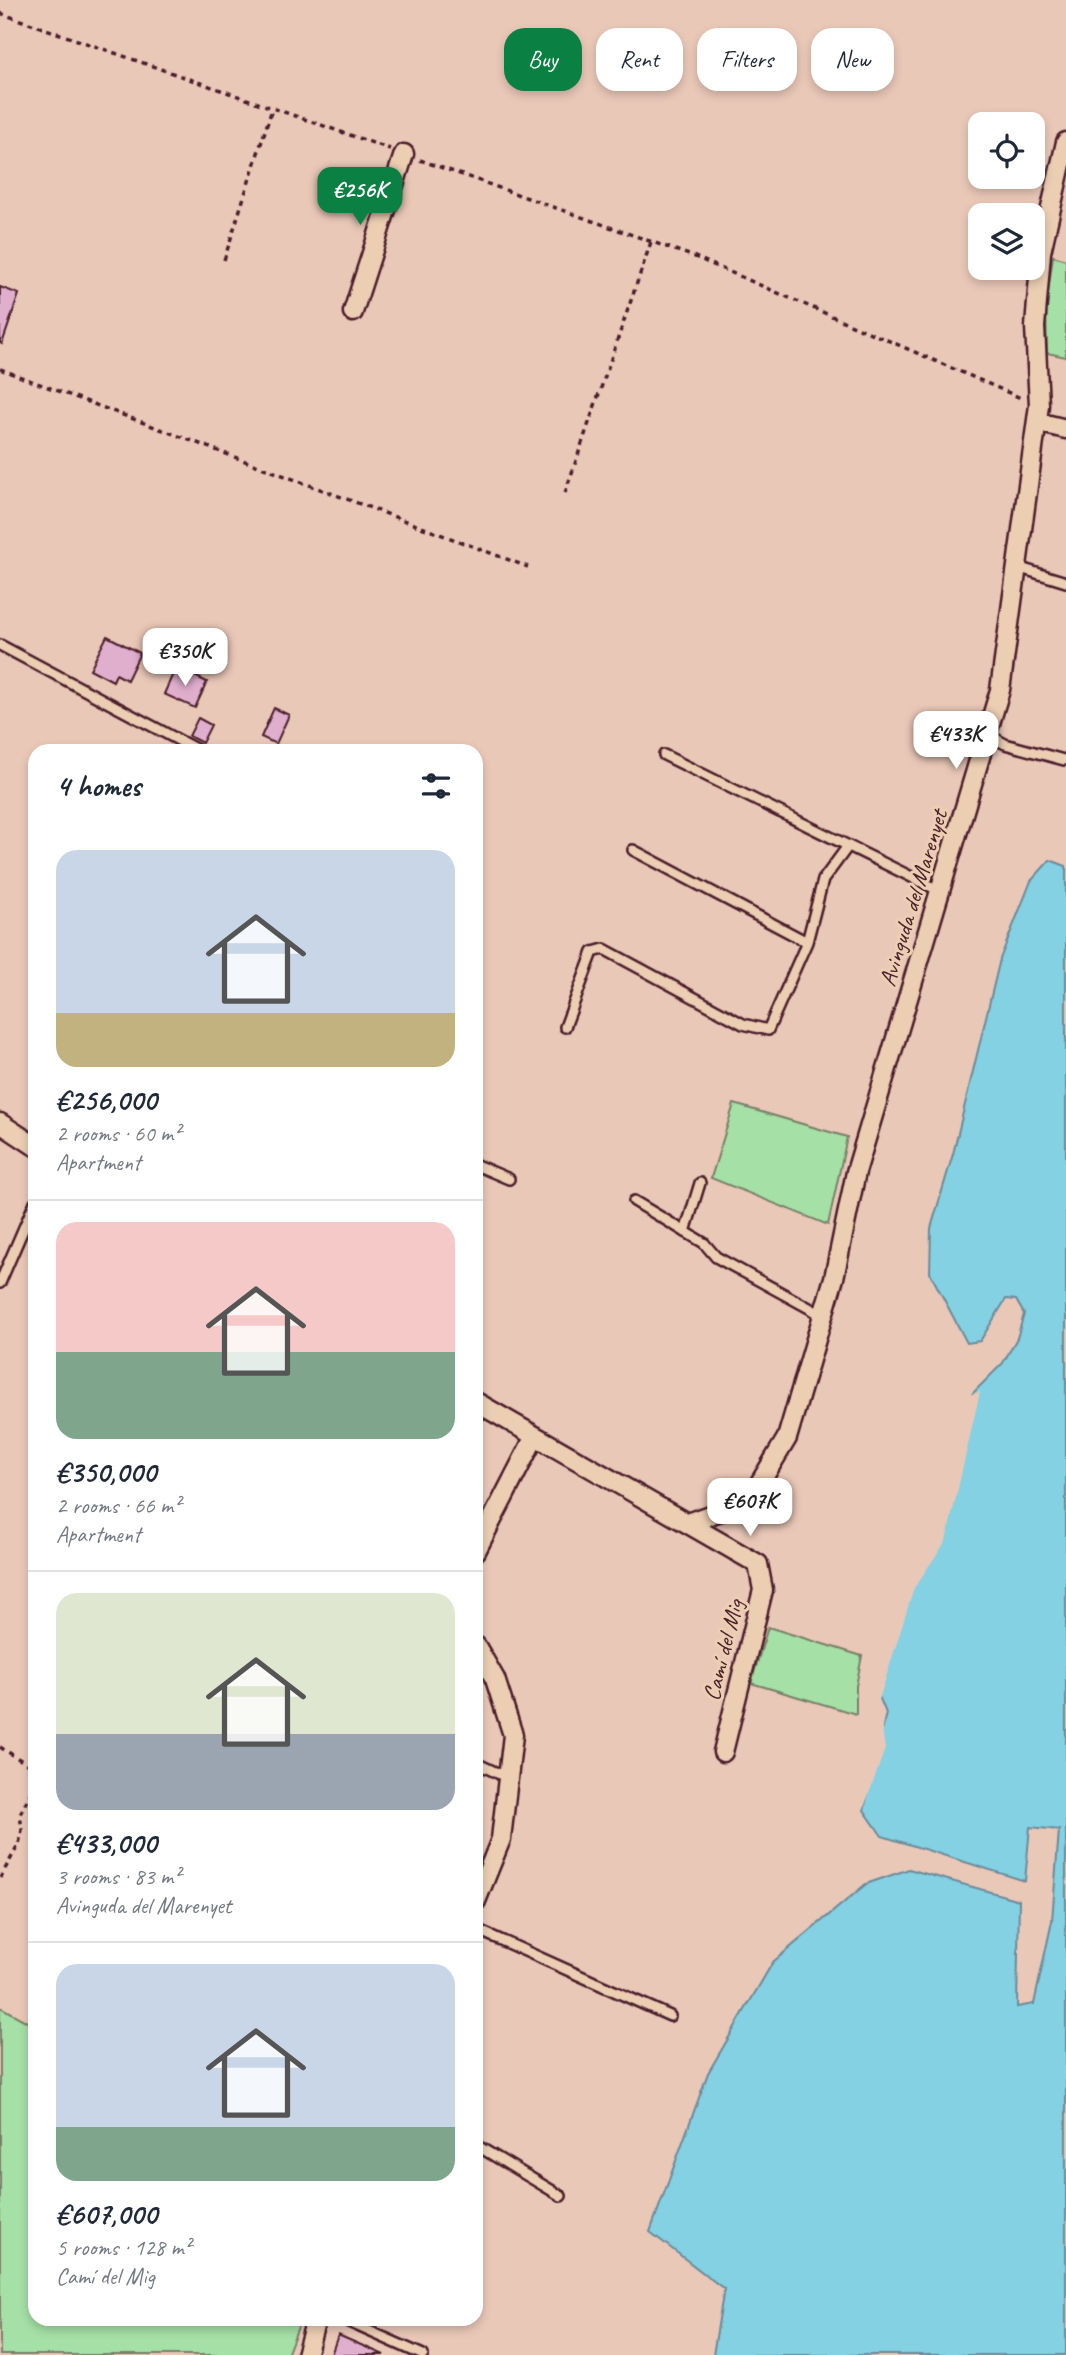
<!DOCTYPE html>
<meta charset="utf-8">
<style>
:root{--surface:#fff;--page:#f6f6f7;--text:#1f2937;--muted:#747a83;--line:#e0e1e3;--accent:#0b8043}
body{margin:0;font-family:Caveat,sans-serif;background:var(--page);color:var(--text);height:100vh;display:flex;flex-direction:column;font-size:26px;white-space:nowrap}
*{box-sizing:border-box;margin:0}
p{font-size:23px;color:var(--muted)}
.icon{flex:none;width:38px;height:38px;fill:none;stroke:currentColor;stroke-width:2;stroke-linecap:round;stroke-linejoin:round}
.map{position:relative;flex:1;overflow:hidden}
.panel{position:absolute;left:28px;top:744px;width:455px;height:1582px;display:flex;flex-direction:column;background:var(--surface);border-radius:21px;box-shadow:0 4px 10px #0003}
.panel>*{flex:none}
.banner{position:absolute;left:504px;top:28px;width:457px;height:63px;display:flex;gap:14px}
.buttons{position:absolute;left:968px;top:112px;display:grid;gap:14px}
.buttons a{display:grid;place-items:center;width:77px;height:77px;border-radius:14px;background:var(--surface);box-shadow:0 4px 10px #0003;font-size:35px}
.price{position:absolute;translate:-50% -60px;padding:0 16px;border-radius:14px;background:#fff;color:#222;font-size:23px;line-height:46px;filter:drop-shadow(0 2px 4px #0008)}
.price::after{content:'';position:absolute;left:50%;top:42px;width:21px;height:16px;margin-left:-10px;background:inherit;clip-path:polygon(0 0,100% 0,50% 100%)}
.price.on{background:var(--accent);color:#fff}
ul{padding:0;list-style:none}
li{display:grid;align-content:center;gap:14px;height:371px;padding:0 28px}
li+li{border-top:2px solid var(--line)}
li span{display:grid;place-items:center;height:217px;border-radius:21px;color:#555}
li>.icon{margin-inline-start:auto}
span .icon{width:126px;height:126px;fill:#fffc;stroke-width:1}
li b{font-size:30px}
h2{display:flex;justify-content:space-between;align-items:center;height:84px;padding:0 28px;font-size:30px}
.pill{padding:0 24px;border-radius:21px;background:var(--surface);box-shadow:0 4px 10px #0003;font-size:24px;line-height:63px}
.pill.on{background:var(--accent);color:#fff}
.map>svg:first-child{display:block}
.green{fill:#a5e0a6;stroke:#788068;stroke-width:2}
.water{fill:#83d1e2;stroke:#6c8a99;stroke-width:2}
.pier{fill:#eac8b8}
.building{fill:#e0afce;stroke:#4a1f2b;stroke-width:2}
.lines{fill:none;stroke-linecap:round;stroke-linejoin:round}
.service-casing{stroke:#4a1f2b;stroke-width:14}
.minor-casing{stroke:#4a1f2b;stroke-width:23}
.path{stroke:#4a1f2b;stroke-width:3.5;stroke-dasharray:5 5;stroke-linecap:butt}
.service{stroke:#ecceb3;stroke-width:9}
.minor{stroke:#ecceb3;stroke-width:18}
.labels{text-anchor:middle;stroke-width:6;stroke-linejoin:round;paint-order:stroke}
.street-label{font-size:24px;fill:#4a1f2b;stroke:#ecceb3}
</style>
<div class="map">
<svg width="1066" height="2355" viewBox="0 0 1066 2355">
<rect width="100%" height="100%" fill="#eac8b8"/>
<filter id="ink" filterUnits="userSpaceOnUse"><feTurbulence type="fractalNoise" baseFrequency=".0143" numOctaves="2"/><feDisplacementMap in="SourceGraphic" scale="14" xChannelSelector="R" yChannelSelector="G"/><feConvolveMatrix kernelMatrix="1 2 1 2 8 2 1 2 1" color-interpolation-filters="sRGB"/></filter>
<g filter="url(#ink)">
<path class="green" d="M1053 256 1066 260V357L1047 353 1046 307Z
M734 1104 847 1137 828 1225 711 1178Z
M768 1627 862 1656 856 1686V1714L751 1683Z
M0 2007 35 2026V2319H301L287 2355H0Z"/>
<path class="water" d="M1050 860 1066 866V2355H713L724 2289 650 2232 708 2073 773 1962 866 1884 909 1869 1019 1900 1017 2007 1034 2004 1052 1921 1059 1830 1030 1827 1025 1881 882 1836 864 1810 886 1713 873 1682 902 1577 939 1538 970 1396 1003 1363 1017 1338 1024 1314 1016 1300 1006 1299 980 1341 967 1343 930 1273 931 1228 953 1154 1000 959 1031 881Z"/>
<path class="pier" d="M980 1392 946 1541 914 1588 878 1703 869 1681 894 1593 902 1572 936 1536 966 1395Z
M881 1721 885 1749 862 1813 860 1809Z"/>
<path class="building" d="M0 287 19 294 2 344 0 343Z
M107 636 140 653 127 680 116 674 113 681 90 669Z
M176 667 207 682 195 708 164 694Z
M274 708 289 715 276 744 261 737Z
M198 718 211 725 202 743 189 736Z
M338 2335 384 2355H331Z"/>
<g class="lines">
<defs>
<path id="service" d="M1017 567 1066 582
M0 645 199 751
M987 734 1005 744 1064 760
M664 755 940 891
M633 850 807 942
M565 1027 593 952 604 949 743 1024 768 1030 807 942 823 880 848 846
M476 1165 509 1179
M634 1201 704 1243 716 1257 822 1315
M685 1232 700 1183
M0 1283 35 1202
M476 1763 508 1778
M476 1929 670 2016
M476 2145 561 2196
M342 2319 423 2355"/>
<path id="minor" d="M353 312 404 154
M1037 422 1066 429
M0 1123 35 1146
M476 1402 758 1564 763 1590 723 1752
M687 1523 749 1501 787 1438 834 1278 856 1172 1000 690 1039 405 1035 327 1041 252 1066 142
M476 1551 534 1438
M476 1646 495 1679 513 1735 501 1839 476 1901
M306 2355 316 2319"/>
</defs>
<use href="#service" class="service-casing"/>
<use href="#minor" class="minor-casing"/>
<path class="path" d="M0 13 390 149
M420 160 695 257 1021 398
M224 260 272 109
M0 369 528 567
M565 493 651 242
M0 1747 35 1769
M0 1878 19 1844 22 1830 20 1814 35 1784"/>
<use href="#service" class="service"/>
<use href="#minor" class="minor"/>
</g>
</g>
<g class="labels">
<g class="street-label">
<text transform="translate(913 898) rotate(-73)" y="8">Avinguda del Marenyet</text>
<text transform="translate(723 1650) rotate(-76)" y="8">Camí del Mig</text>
</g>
</g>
</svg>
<div class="buttons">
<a><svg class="icon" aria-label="locate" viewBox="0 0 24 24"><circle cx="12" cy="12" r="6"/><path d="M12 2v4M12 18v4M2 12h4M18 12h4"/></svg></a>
<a><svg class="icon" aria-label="layers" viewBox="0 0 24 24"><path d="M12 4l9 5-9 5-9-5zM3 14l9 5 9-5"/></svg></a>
</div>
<b class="price on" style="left:360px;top:227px">€256K</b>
<b class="price" style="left:185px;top:688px">€350K</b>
<b class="price" style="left:956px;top:771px">€433K</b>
<b class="price" style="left:750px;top:1538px">€607K</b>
<div class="banner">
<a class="pill on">Buy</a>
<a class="pill">Rent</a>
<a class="pill">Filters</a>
<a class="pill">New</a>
</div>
<section class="panel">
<h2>4 homes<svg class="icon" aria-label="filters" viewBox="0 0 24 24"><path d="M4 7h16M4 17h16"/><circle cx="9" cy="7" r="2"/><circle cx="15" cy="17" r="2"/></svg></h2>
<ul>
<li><span style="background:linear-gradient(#c9d6e8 75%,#c2b280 0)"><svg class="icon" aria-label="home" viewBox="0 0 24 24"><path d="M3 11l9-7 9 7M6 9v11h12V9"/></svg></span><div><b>€256,000</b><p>2 rooms · 60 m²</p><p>Apartment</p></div></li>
<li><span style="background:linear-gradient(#f6c9c9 60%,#7fa58c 0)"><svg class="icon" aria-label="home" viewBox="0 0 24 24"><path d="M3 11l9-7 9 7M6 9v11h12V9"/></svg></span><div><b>€350,000</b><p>2 rooms · 66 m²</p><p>Apartment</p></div></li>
<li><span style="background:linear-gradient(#dfe7d0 65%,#9aa5b1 0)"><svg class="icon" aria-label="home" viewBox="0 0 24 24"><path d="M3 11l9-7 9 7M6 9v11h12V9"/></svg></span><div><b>€433,000</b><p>3 rooms · 83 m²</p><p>Avinguda del Marenyet</p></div></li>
<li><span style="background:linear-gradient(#c9d6e8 75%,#7fa58c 0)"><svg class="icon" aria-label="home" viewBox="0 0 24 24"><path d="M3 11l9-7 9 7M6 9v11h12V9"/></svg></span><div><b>€607,000</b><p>5 rooms · 128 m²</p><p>Camí del Mig</p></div></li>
</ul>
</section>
</div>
